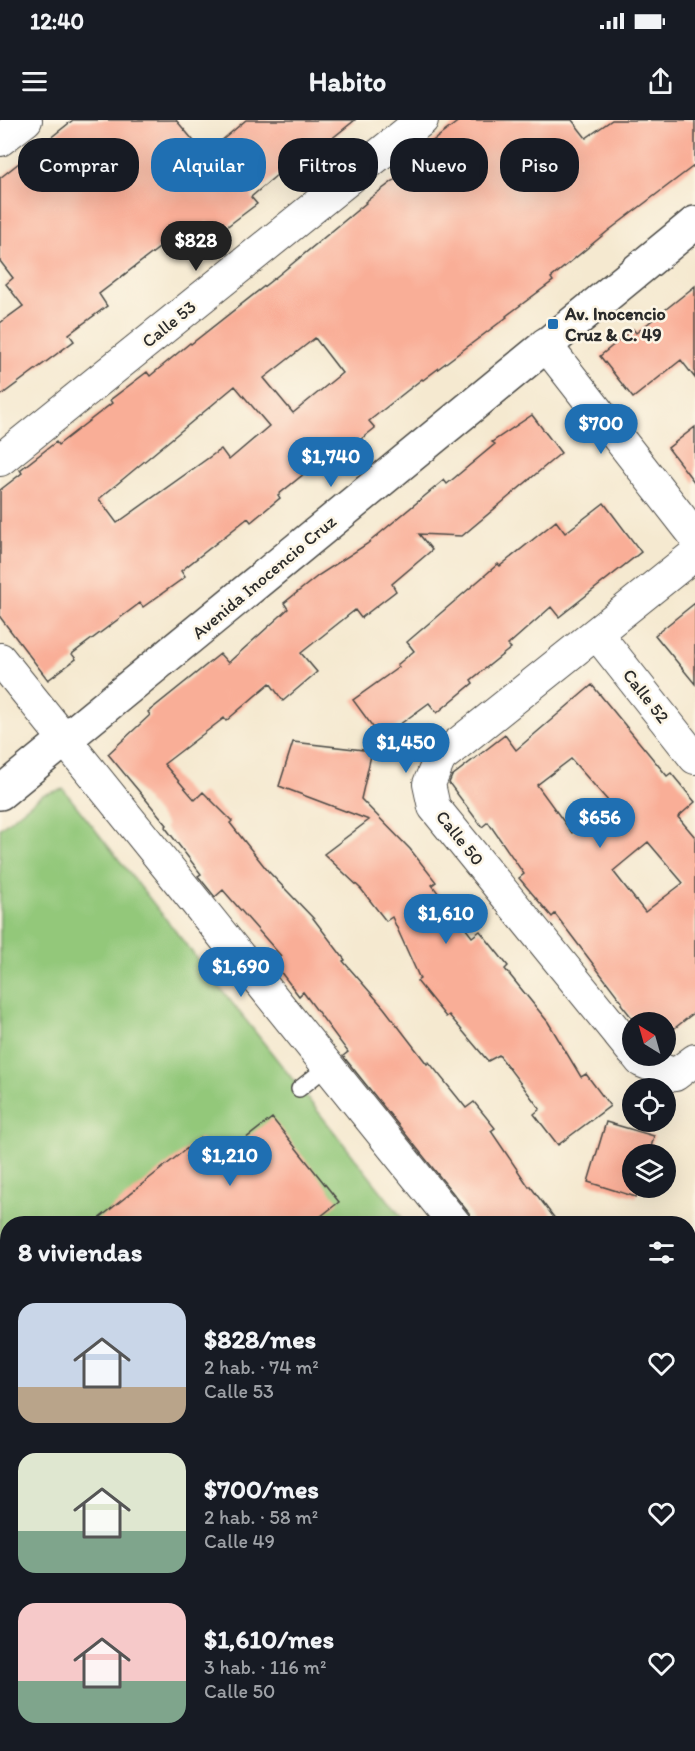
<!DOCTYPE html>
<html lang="es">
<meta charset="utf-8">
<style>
:root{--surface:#171b24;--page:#20242c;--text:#f1f3f6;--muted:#9ea1a6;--accent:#1f6fb2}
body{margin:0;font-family:Itim,sans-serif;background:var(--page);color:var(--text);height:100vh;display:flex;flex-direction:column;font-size:22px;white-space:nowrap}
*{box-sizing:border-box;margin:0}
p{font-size:20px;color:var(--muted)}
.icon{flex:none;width:33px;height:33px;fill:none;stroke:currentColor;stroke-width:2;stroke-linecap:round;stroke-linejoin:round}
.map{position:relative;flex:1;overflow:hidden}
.details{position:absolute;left:0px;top:1096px;width:696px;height:536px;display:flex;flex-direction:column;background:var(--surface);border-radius:24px 24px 0 0;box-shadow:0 6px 24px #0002}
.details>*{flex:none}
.hud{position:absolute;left:18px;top:18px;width:660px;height:54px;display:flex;gap:12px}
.needle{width:39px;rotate:323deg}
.controls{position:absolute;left:622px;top:892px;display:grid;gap:12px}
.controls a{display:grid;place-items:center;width:54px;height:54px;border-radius:50%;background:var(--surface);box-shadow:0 6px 24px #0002;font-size:30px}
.price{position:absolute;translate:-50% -51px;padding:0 14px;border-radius:21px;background:var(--accent);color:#fff;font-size:20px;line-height:39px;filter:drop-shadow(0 2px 3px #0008)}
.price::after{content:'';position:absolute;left:50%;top:36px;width:18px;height:14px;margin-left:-9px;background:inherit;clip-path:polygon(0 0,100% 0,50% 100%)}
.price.active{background:#222;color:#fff}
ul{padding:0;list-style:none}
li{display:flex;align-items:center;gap:18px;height:150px;padding:0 18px}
li span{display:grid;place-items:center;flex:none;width:168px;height:120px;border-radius:18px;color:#555}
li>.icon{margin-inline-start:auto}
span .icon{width:72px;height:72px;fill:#fffc;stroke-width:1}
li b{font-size:26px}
h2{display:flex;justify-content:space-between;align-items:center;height:72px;padding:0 18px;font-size:26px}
.tag{padding:0 21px;border-radius:24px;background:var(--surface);box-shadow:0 6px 24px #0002;font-size:21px;line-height:54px}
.tag.active{background:var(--accent);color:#fff}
.status{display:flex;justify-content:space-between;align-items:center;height:42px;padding:0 30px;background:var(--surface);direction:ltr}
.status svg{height:16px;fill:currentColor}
header{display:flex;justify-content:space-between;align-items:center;height:78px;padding:0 18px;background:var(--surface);font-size:27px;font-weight:700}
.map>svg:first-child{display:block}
.built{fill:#edd7ba}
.grass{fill:#93c87a;stroke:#5f7a52;stroke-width:1.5}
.building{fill:#f9ae97;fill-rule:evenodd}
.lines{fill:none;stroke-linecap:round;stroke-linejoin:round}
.service-casing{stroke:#494844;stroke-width:18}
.minor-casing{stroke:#494844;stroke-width:34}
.tertiary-casing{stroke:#494844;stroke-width:36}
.path{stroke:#494844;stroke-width:4;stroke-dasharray:4.5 4.5;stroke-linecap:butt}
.service{stroke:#fff;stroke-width:15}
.minor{stroke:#fff;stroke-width:32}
.tertiary{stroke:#fff;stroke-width:33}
.poi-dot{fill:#1f6fb2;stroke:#fcf5e5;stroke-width:2}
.labels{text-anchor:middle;stroke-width:5;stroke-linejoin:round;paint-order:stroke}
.poi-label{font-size:18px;font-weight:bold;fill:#2b2b2b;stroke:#fcf5e5;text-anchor:start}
.street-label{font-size:18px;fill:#2b2b2b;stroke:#fcf5e5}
</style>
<div class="status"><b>12:40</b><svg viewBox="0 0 49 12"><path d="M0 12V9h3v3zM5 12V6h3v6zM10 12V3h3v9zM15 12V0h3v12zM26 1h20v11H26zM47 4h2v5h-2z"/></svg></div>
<header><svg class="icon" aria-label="menu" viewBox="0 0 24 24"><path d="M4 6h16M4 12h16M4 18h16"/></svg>Habito<svg class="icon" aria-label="share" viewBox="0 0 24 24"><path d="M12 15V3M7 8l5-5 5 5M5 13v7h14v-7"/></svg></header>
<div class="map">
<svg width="695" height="1631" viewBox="0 0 695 1631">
<rect width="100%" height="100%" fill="#fcf5e5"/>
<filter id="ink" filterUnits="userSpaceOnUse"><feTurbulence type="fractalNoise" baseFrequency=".0167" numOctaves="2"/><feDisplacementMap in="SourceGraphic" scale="12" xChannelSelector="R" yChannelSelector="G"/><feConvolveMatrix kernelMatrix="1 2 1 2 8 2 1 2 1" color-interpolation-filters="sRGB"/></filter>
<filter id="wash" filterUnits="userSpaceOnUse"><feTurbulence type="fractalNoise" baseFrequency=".008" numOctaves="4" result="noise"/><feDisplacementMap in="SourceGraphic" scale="24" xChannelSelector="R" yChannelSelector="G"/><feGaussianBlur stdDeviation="1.35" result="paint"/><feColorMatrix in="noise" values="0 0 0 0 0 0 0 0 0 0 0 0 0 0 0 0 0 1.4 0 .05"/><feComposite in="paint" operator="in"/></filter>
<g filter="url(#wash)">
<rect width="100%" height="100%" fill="#f5e9d0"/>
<path class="built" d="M695 1601V1631H657L665 1625 688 1624 689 1606Z"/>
<path class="grass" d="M63 669 407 1104H8V1624L665 1625 657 1631H0V708L42 675Z
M689 1429 695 1437V1601L689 1606Z"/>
<g id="blocks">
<path class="building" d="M73 0H176L204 33 214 27 246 0H355L295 48 291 43 251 77 257 84 217 114 207 102 168 131 163 125 99 174 107 186 69 214 74 221 0 276V203L23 186 6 164 13 158 0 141V58Z
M460 0H572L586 18 612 0H695V45L608 111 551 158 553 161 506 196 507 197 423 260 422 259 369 301 375 308 341 335 336 328 278 375 280 378 251 402 248 398 181 451 185 457 143 487 140 483 72 534 76 539 48 560 0 497V370L22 353 20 350 56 322 58 325 112 283 110 280 147 252 150 256 190 223 191 224 281 153 366 83 365 82 409 49 404 43ZM315 218 342 253 293 293 264 258ZM235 266 269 306 229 340 221 329 117 403 99 379Z
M695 166V258L681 240 633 278 600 236 633 209 636 213Z
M532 295 561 333 462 416 419 414 432 430 392 464 396 471 361 498 355 490 301 533 317 552 283 581 270 563 226 601 224 598 164 644 195 680 203 672 232 701 230 703 268 751 313 798 345 840 343 841 384 888 427 944 429 942 466 988 474 982 495 1008 491 1011 529 1067 530 1066 559 1104H473L469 1093 343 936 348 932 303 872 299 876 273 842 281 836 223 770 215 777 198 756 201 754 165 707 167 705 108 634 150 595 148 592 220 534 228 543 288 489 284 483 319 455 367 424 444 360 447 364 495 324 492 322Z
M695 307V363L668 328Z
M604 383 641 432 559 497 551 487 508 525 511 528 471 560 473 563 437 593 429 583 381 618 353 580 399 547 397 545 414 531 407 522 498 444 500 446 556 401 565 413Z
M695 483V564L655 515Z
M592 565 667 656 671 653 695 682 678 697 695 717V892L666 915V903H636L621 884 622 882 555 794 552 797 519 758 524 754 488 702 482 707 449 663 452 656 505 615 516 630ZM571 639 609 682 572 713 537 665ZM648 722 683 763 645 792 613 751Z
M293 622 372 631 361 679 410 729 436 762 432 765 472 817 480 811 508 846 505 849 548 902 581 957 586 954 610 986 558 1025 534 994 540 989 499 935 488 941 449 895 446 897 417 861 420 859 392 797 386 801 361 769 324 734 369 700 279 666Z
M272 998 339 1082 311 1104H92L200 1018 218 1040Z
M606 1002 654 1016 649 1035H633V1068H639L636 1077 588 1062Z"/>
</g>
</g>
<g filter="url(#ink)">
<use href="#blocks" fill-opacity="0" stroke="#494844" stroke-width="1.5"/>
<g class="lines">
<defs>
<path id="service" d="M299 969 328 946
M0 1307 8 1317
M0 1488 8 1482"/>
<path id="minor" d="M0 20 26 0
M545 224 695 416
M0 340 422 0
M597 514 695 638
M0 539 455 1104
M633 932 434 687 429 664 440 638 695 434
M637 936 641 941 675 955 695 940
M688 1322 695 1317"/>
<path id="tertiary" d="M0 673 695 103"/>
</defs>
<use href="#service" class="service-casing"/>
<use href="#minor" class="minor-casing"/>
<use href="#tertiary" class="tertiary-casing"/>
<path class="path" d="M688 1589 695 1584
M633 1631 641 1624"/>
<use href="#service" class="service"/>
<use href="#minor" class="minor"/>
<use href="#tertiary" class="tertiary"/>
</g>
</g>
<rect class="poi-dot" x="547" y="198" width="12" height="12" rx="3"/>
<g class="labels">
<g class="poi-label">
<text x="565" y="200">Av. Inocencio<tspan x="565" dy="21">Cruz &amp; C. 49</tspan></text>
</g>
<g class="street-label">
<text transform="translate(169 204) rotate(-39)" y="6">Calle 53</text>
<text transform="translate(264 457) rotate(-40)" y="6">Avenida Inocencio Cruz</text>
<text transform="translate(646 576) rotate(52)" y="6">Calle 52</text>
<text transform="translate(460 718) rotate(51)" y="6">Calle 50</text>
</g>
</g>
</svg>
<div class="controls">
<a><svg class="needle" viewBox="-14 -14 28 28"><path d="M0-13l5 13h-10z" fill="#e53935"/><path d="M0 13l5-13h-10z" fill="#9ea1a6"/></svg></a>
<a><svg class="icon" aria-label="locate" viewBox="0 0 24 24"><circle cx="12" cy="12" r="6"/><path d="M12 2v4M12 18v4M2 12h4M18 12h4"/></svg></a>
<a><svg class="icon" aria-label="layers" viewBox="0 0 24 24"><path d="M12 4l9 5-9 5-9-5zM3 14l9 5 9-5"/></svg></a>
</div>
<b class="price active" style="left:196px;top:152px">$828</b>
<b class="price" style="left:601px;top:335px">$700</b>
<b class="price" style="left:331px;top:368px">$1,740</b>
<b class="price" style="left:406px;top:654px">$1,450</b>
<b class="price" style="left:600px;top:729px">$656</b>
<b class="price" style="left:446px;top:825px">$1,610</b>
<b class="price" style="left:241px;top:878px">$1,690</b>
<b class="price" style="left:230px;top:1067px">$1,210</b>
<div class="hud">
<a class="tag">Comprar</a>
<a class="tag active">Alquilar</a>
<a class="tag">Filtros</a>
<a class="tag">Nuevo</a>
<a class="tag">Piso</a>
</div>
<section class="details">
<h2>8 viviendas<svg class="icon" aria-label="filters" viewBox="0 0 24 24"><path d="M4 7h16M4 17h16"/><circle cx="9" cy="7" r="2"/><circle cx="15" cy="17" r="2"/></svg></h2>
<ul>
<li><span style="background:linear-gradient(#c9d6e8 70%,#b9a48a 0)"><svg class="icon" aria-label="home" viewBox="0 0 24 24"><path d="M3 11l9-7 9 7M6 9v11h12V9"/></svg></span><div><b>$828/mes</b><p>2 hab. · 74 m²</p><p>Calle 53</p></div><svg class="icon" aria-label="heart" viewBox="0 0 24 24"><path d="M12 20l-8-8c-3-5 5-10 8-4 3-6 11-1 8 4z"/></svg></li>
<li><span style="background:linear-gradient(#dfe7d0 65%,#7fa58c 0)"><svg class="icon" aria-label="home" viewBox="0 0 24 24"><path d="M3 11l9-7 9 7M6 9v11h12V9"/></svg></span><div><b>$700/mes</b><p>2 hab. · 58 m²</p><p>Calle 49</p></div><svg class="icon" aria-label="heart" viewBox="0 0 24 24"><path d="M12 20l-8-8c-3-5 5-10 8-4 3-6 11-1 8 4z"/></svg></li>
<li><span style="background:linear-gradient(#f6c9c9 65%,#7fa58c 0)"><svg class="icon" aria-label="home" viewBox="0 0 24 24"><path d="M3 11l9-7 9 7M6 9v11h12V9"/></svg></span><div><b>$1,610/mes</b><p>3 hab. · 116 m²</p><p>Calle 50</p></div><svg class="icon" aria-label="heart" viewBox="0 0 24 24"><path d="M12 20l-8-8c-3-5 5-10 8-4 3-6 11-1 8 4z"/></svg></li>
</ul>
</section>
</div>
